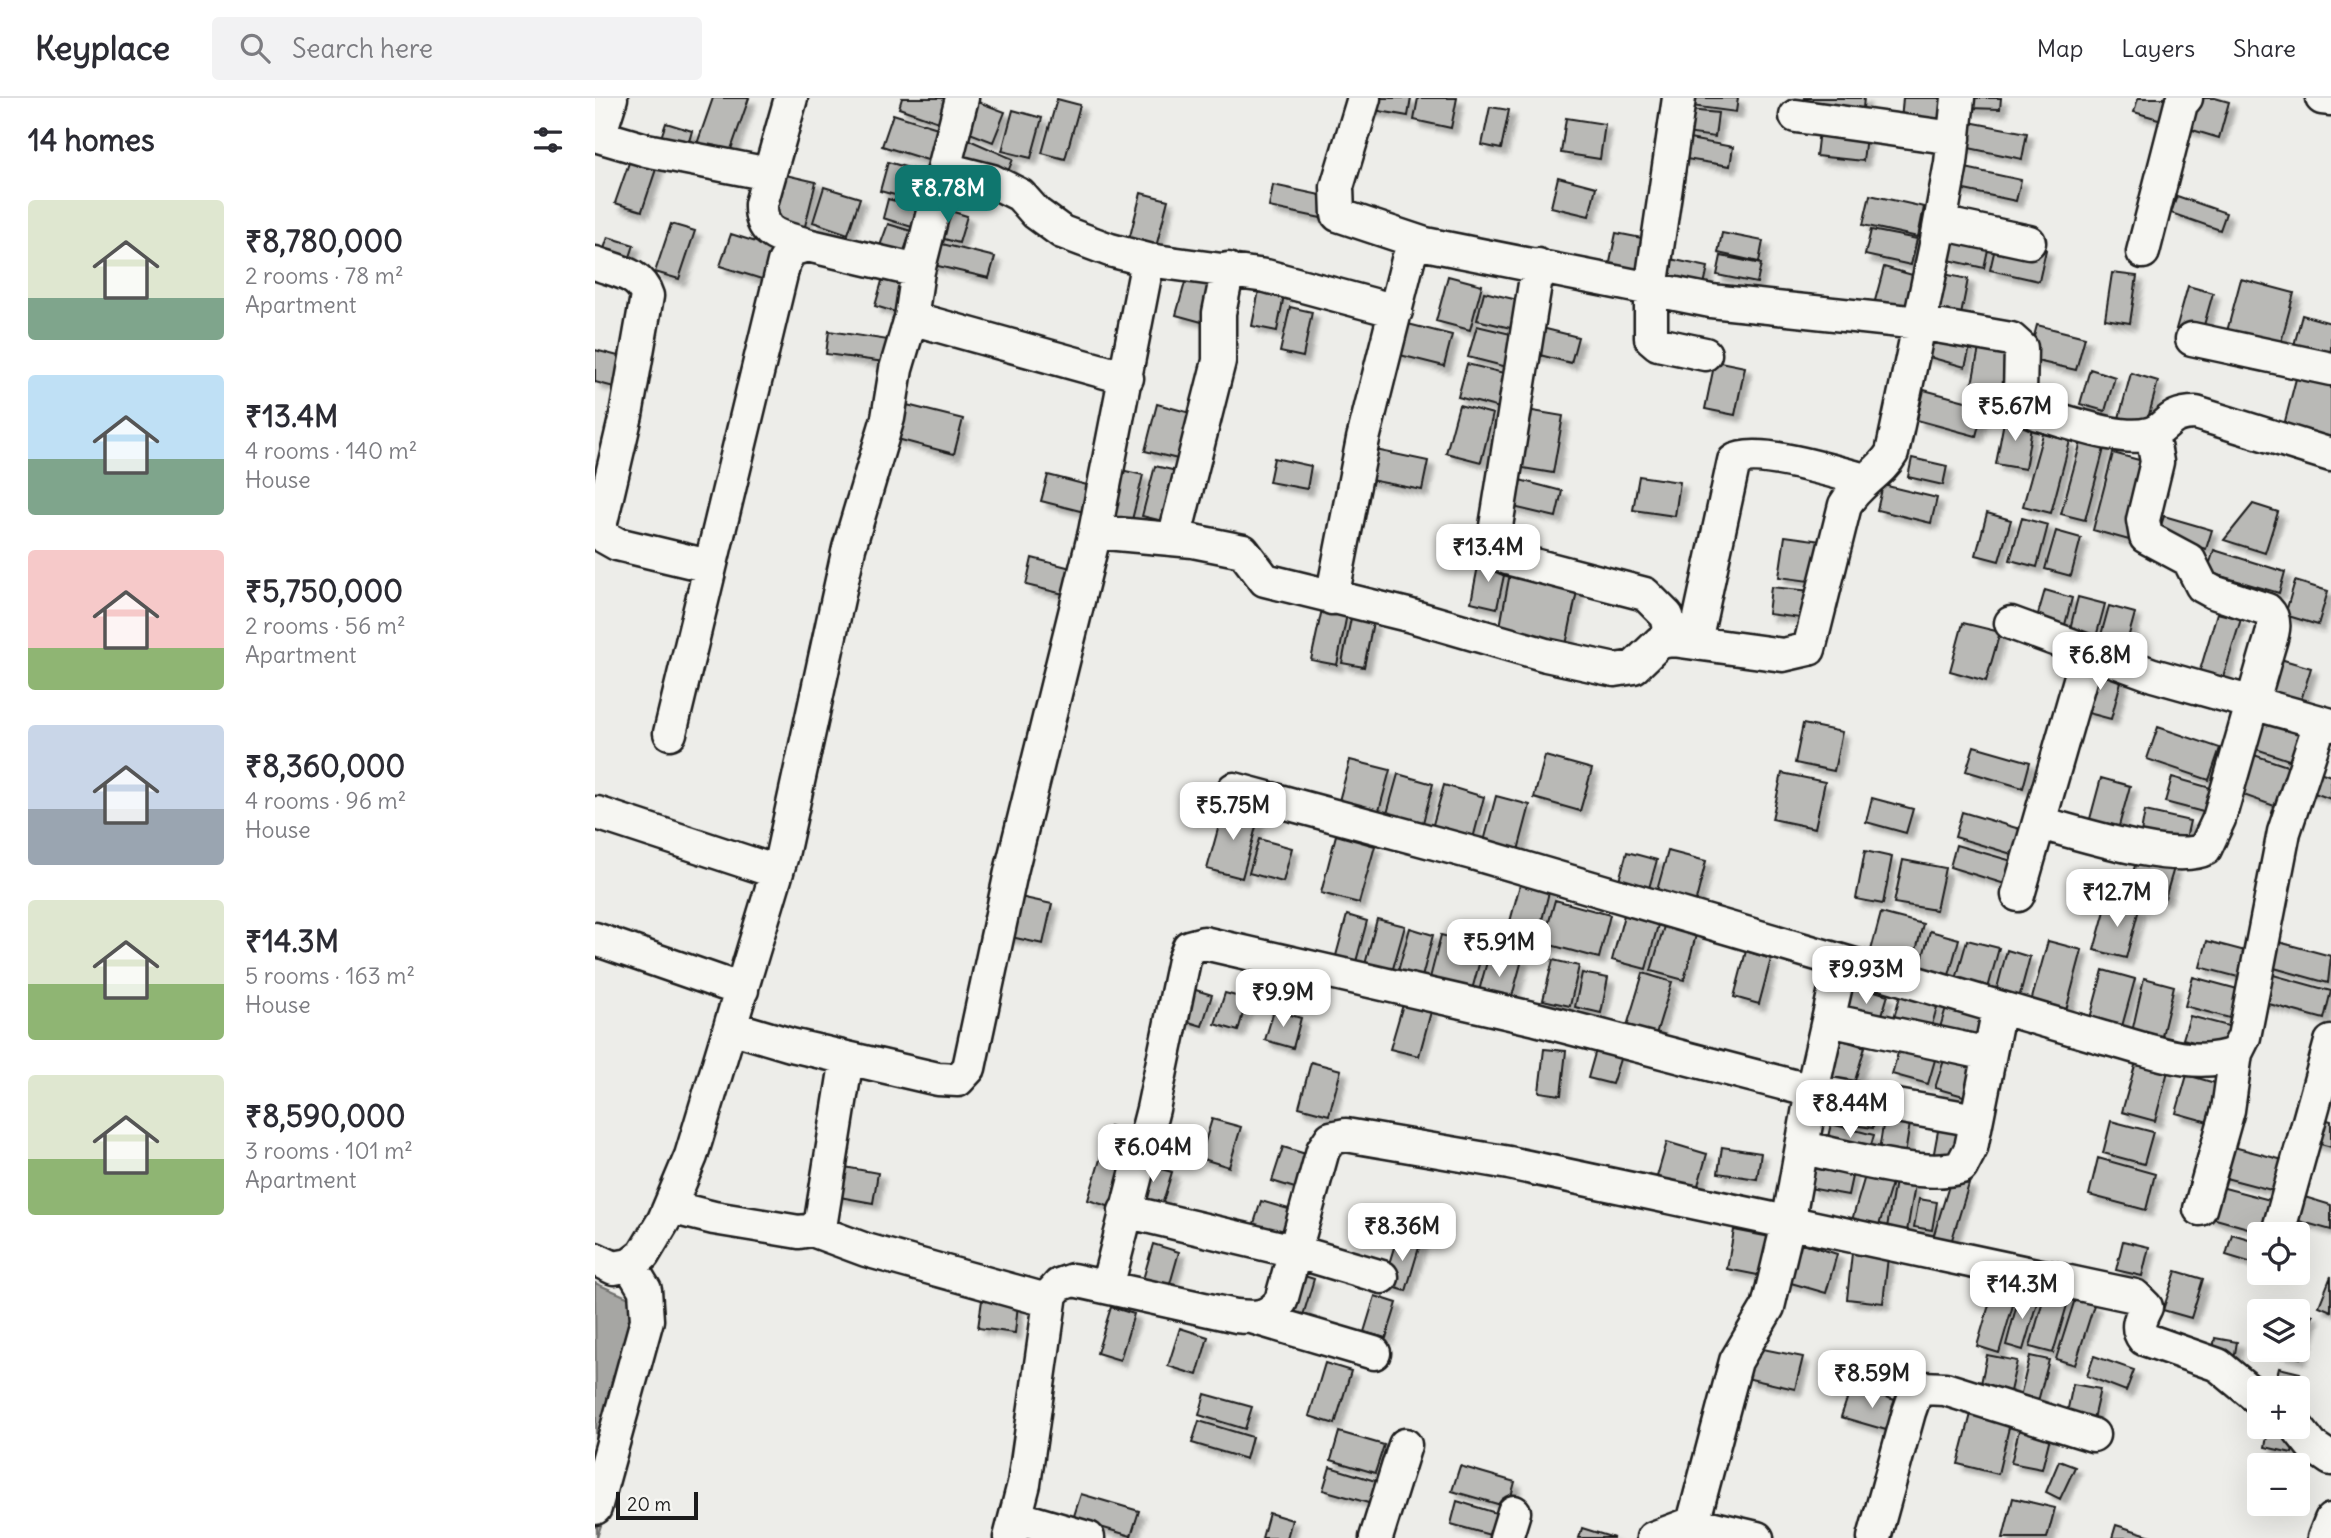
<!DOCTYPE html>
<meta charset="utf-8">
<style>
:root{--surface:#fff;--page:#f2f2f3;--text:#2b2b33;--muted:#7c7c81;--line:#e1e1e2;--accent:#0f766e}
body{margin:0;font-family:Delius,sans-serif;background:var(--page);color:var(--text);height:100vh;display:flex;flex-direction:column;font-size:26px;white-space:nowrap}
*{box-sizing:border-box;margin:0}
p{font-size:23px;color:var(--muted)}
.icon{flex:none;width:38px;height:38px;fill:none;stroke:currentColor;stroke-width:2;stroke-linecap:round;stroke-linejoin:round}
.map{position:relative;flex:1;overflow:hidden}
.sheet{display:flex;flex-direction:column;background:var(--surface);width:595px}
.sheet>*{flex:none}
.fabs{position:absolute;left:1652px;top:1124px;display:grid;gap:14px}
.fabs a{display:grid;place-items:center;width:63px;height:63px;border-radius:7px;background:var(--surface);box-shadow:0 7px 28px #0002;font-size:35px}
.scale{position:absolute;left:21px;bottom:18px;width:82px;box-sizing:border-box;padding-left:7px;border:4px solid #1c1c1c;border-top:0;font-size:19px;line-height:24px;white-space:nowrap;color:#1c1c1c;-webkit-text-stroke:5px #f6f6f2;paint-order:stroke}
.price{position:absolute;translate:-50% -60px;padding:0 16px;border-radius:14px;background:#fff;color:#222;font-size:23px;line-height:46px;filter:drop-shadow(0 2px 4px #0008)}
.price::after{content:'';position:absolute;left:50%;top:42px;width:21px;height:16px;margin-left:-10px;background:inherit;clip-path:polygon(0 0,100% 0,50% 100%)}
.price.current{background:var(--accent);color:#fff}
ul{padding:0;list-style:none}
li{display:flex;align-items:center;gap:21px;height:175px;padding:0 28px}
li span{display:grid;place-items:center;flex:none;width:196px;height:140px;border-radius:7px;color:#555}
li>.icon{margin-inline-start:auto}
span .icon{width:84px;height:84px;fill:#fffc;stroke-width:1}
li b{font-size:30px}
h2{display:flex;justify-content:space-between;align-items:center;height:84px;padding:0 28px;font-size:30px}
header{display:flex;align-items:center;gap:42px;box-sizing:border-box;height:98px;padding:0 35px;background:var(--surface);border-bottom:2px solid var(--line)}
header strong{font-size:33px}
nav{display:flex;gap:38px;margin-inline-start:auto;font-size:24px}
.search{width:490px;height:63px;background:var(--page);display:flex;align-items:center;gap:18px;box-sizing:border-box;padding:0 24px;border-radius:7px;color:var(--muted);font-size:26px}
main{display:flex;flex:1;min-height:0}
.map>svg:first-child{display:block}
.water{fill:#a6a6a3;stroke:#6f6f6d;stroke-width:2}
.building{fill:#b9b9b6;stroke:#1c1c1c;stroke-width:2;filter:url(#shadow)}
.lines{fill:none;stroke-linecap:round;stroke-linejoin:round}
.minor-casing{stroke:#1c1c1c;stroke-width:37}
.minor{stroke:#f6f6f2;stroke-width:32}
</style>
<header>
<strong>Keyplace</strong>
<div class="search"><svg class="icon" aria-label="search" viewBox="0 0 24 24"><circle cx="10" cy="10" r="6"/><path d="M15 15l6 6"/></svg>Search here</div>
<nav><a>Map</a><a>Layers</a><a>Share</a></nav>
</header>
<main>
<section class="sheet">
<h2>14 homes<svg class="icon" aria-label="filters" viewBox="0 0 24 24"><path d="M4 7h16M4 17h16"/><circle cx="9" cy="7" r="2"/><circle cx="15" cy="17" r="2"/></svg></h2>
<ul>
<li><span style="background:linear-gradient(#dfe7d0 70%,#7fa58c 0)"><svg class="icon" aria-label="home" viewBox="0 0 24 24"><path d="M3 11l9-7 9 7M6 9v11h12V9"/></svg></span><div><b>₹8,780,000</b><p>2 rooms · 78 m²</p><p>Apartment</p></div></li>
<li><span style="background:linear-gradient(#bfe0f5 60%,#7fa58c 0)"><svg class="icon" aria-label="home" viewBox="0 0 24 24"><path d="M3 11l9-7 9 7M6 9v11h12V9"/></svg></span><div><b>₹13.4M</b><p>4 rooms · 140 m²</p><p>House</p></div></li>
<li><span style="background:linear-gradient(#f6c9c9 70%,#8fb573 0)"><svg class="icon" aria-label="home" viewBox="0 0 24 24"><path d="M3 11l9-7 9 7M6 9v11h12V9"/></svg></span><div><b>₹5,750,000</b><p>2 rooms · 56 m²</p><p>Apartment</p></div></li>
<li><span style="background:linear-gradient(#c9d6e8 60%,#9aa5b1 0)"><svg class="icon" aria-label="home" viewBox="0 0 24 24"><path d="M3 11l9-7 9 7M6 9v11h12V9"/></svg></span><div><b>₹8,360,000</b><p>4 rooms · 96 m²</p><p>House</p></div></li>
<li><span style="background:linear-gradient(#dfe7d0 60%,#8fb573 0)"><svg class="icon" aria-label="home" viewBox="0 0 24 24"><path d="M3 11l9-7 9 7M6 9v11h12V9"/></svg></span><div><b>₹14.3M</b><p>5 rooms · 163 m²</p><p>House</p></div></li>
<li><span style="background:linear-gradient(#dfe7d0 60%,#8fb573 0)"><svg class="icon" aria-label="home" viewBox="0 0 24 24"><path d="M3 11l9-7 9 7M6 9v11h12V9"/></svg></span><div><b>₹8,590,000</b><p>3 rooms · 101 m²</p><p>Apartment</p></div></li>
</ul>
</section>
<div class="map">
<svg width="1736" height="1440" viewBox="0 0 1736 1440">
<defs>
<filter id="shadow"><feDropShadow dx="6" dy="6" stdDeviation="2" flood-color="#0004"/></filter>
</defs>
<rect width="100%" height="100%" fill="#edede9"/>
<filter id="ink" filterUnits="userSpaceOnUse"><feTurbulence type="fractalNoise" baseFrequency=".0143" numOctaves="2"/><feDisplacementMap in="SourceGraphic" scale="14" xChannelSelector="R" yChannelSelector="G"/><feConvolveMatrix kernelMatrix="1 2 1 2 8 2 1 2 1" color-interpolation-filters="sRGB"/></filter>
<g filter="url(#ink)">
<path class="water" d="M0 1185 41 1203 30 1352 2 1440Z"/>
<path class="building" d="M118 0H154L134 57 102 46Z
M307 0H365L355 28 304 10Z
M775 0H816L813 18 773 11Z
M823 0H862L856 30 819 22Z
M1097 0H1143L1141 14 1096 8Z
M1209 0H1269L1267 20 1208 14Z
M1308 0H1356L1353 31 1306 23Z
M1374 0H1406L1405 11 1374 10Z
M1543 0H1580L1574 24 1539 14Z
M1599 0H1620L1634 4 1624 40 1591 30Z
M462 1 485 7 470 61 447 55Z
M378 2 410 14 398 44 367 32Z
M895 9 914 12 906 51 887 47Z
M418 12 447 20 436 60 407 53Z
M1093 12 1123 15 1120 39 1090 35Z
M298 16 349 32 339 64 287 48Z
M971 20 1010 26 1005 61 966 55Z
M1374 24 1432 35 1427 61 1369 49Z
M71 25 97 33 91 54 64 45Z
M1224 32 1271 38 1268 63 1221 58Z
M1089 40 1138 49 1135 68 1085 60Z
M372 41 418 61 410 81 363 62Z
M36 59 62 68 47 113 20 105Z
M293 64 338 77 330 105 285 93Z
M1366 69 1426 82 1421 103 1360 90Z
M182 75 221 84 209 132 171 123Z
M963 79 1001 89 994 118 956 109Z
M678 87 730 98 726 120 674 109Z
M229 89 265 100 253 136 218 124Z
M546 95 573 102 561 149 534 142Z
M1275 97 1329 109 1323 139 1268 127Z
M1582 98 1631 115 1625 132 1576 115Z
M293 101 326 110 320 130 288 120Z
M342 109 372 118 364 145 335 137Z
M76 126 100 133 84 181 60 174Z
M293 126 316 133 305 164 282 156Z
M1361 131 1396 138 1389 170 1354 162Z
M1276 132 1322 141 1316 167 1270 157Z
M1021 135 1057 142 1048 187 1012 179Z
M1127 135 1168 143 1164 164 1123 155Z
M136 136 183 151 173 183 125 168Z
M13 139 39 147 31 171 5 163Z
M1402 141 1451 152 1444 183 1395 172Z
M331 142 400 159 394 180 326 164Z
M1126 158 1166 166 1162 185 1122 177Z
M1066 159 1113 169 1106 200 1059 190Z
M1289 169 1321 178 1310 219 1278 210Z
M1339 174 1373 181 1366 217 1332 211Z
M1517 175 1542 178 1535 225 1510 221Z
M289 176 314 183 304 215 280 208Z
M853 178 887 187 875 232 841 223Z
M591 181 624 189 614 226 581 217Z
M1646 181 1699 195 1684 252 1631 237Z
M1593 188 1618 195 1606 238 1581 231Z
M664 192 689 197 682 233 657 228Z
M889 194 931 204 924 232 882 222Z
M695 209 717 214 708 259 685 254Z
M1707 217 1736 225V261L1698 251Z
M809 225 857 237 849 268 801 256Z
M1442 227 1490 239 1481 272 1433 261Z
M882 228 924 238 916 270 873 259Z
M943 229 983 239 976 265 937 255Z
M234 233 300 243 297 265 231 256Z
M1334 234 1376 246 1370 269 1327 257Z
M1384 250 1415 256 1407 292 1377 286Z
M0 252 27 259 19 289 0 284Z
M1120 263 1150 269 1140 317 1110 311Z
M872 266 921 278 912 312 863 299Z
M1704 269 1736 277V344L1688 331Z
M1495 271 1520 279 1510 313 1485 306Z
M1536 275 1563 283 1551 328 1524 320Z
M1329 292 1389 308 1381 338 1322 322Z
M300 304 368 321 359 356 291 338Z
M562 306 603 317 591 363 550 353Z
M864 307 898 316 886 364 851 355Z
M932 312 968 318 958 375 922 369Z
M1410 318 1438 323 1430 371 1401 366Z
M1448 336 1475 343 1456 415 1428 408Z
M1487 340 1510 347 1490 422 1466 416Z
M776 351 833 363 827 392 770 381Z
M1518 355 1555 365 1534 442 1498 432Z
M679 360 716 368 712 391 674 384Z
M1317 360 1352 368 1348 387 1313 379Z
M560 368 590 375 576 425 547 418Z
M522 371 548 377 535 430 508 423Z
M453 377 500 389 493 415 446 403Z
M1044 378 1085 384 1080 418 1038 412Z
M921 381 967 393 961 419 914 408Z
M1288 387 1342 400 1336 425 1282 412Z
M1658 406 1683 414 1670 455 1629 442Z
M1392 415 1416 422 1404 463 1381 457Z
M1569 418 1617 432 1611 451 1563 437Z
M1427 420 1453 427 1442 469 1415 462Z
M1461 433 1486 440 1476 478 1450 471Z
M1190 438 1227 443 1221 484 1184 479Z
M1619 452 1690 474 1684 495 1612 474Z
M437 460 480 471 473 497 431 487Z
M884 463 911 468 902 510 876 504Z
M916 470 984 483 970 552 903 539Z
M1700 483 1733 493 1723 527 1690 517Z
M1176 489 1216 493 1213 521 1173 516Z
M1450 492 1477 500 1467 538 1439 530Z
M1483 499 1510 506 1498 550 1472 543Z
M1514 508 1540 515 1529 555 1503 548Z
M727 511 752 516 742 567 716 562Z
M1622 515 1646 521 1626 586 1603 579Z
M756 520 778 524 769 569 747 565Z
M1368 525 1405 534 1391 583 1355 573Z
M1675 558 1716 570 1703 612 1663 600Z
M1494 567 1528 576 1516 621 1482 612Z
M1664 616 1708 631 1697 663 1652 648Z
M1208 626 1247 634 1239 673 1200 665Z
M1563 629 1625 650 1614 682 1552 661Z
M1379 648 1435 664 1428 690 1371 673Z
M1656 656 1695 669 1682 709 1643 695Z
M950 658 997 671 985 713 939 700Z
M755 662 795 672 781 724 741 714Z
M1716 671 1736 678V701L1708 691Z
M1187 675 1230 684 1220 730 1177 721Z
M803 676 838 686 824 740 788 730Z
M1577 679 1619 691 1612 715 1570 704Z
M1506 680 1535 688 1521 739 1492 732Z
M849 687 889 699 876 748 835 737Z
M901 698 935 707 921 760 887 751Z
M1277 700 1318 711 1311 735 1271 724Z
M629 709 664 718 647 780 612 771Z
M1550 713 1595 723 1589 749 1545 740Z
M1367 714 1428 732 1420 757 1360 739Z
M741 737 780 748 764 805 726 795Z
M664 741 697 750 688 784 654 775Z
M1361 747 1417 763 1410 786 1355 769Z
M1073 753 1111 763 1098 814 1059 803Z
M1270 753 1297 759 1288 806 1261 801Z
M1032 754 1062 762 1052 797 1022 789Z
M1542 760 1579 770 1570 800 1534 790Z
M1308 762 1350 770 1341 812 1299 805Z
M926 783 955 790 940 850 910 842Z
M416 797 457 806 448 846 407 837Z
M960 802 1015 817 1004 860 948 845Z
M1513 802 1544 811 1531 860 1499 852Z
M1286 815 1328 826 1313 883 1271 871Z
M752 817 772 823 759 871 739 865Z
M1029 817 1063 827 1051 871 1017 862Z
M782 821 810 828 795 881 768 874Z
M1069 828 1101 837 1089 882 1056 873Z
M815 830 838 837 827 879 803 873Z
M1335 833 1364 841 1351 888 1322 880Z
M846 837 889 848 875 899 833 888Z
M1372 842 1404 850 1392 894 1360 885Z
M1453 843 1487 852 1469 920 1434 911Z
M1612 843 1654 854 1647 880 1605 869Z
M1680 843 1736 858 1733 885 1672 868Z
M1412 852 1435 859 1424 900 1401 894Z
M895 853 927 862 914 909 882 900Z
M1151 853 1176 861 1164 906 1139 899Z
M958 862 984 868 975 908 948 902Z
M1508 872 1540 881 1526 932 1494 924Z
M987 875 1013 880 1006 915 980 909Z
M1048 875 1077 884 1061 936 1032 928Z
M1671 875 1736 893 1729 921 1663 903Z
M1598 879 1650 893 1642 922 1590 908Z
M1549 880 1579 888 1566 942 1537 934Z
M1259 887 1293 897 1283 930 1249 920Z
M591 889 617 897 607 928 581 920Z
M1307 891 1344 902 1335 934 1298 923Z
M630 895 652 901 643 933 620 926Z
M809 903 837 910 824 958 795 951Z
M1352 906 1394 918 1386 946 1344 933Z
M679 912 706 920 698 950 670 942Z
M1595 918 1637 929 1631 953 1588 941Z
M1240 940 1270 949 1256 996 1225 987Z
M1306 944 1342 955 1333 986 1297 976Z
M1002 948 1027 955 1017 986 993 980Z
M949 951 971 953 966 997 944 994Z
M1350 959 1381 968 1372 999 1340 990Z
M716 964 746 972 734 1017 704 1009Z
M1541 964 1573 973 1560 1023 1527 1014Z
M1592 977 1634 989 1624 1027 1581 1015Z
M1234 1001 1281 1008 1278 1030 1231 1023Z
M1290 1015 1316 1019 1309 1063 1283 1059Z
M1721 1019 1736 1023V1049L1715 1043Z
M617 1021 646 1029 634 1069 605 1060Z
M1345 1022 1376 1026 1365 1065 1338 1060Z
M1516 1023 1558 1034 1549 1066 1508 1055Z
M1236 1026 1279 1037 1273 1058 1231 1047Z
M515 1028 547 1038 540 1060 508 1051Z
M1072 1044 1112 1056 1101 1094 1061 1082Z
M1631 1047 1688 1062 1680 1093 1623 1078Z
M688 1049 714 1057 703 1091 677 1083Z
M1127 1049 1166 1055 1162 1081 1123 1075Z
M506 1058 529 1065 516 1109 493 1102Z
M1503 1060 1560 1076 1551 1112 1494 1097Z
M548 1066 577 1074 567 1107 538 1099Z
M1219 1066 1258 1074 1253 1097 1214 1090Z
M244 1068 283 1075 278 1105 239 1098Z
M1270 1078 1297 1085 1281 1137 1255 1129Z
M1356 1081 1374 1086 1355 1148 1337 1143Z
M1300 1083 1320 1087 1310 1145 1290 1141Z
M1618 1087 1675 1102 1667 1134 1610 1118Z
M1703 1097 1736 1107V1132L1697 1121Z
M1324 1101 1342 1104 1337 1132 1319 1129Z
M666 1103 697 1112 687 1144 656 1135Z
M1139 1132 1180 1140 1173 1179 1132 1171Z
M803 1136 826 1143 811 1193 788 1186Z
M1637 1136 1664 1144V1167L1631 1157Z
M1200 1143 1242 1156 1231 1195 1189 1183Z
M1528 1143 1554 1149 1547 1178 1521 1172Z
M558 1146 584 1154 573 1193 547 1185Z
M1257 1155 1293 1159 1288 1205 1252 1201Z
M1581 1173 1608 1181 1596 1220 1568 1212Z
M700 1175 719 1181 704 1231 685 1225Z
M1403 1176 1425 1183 1404 1255 1382 1248Z
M1736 1178V1213L1724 1208Z
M1453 1184 1477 1190 1458 1255 1435 1249Z
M1425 1195 1443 1201 1428 1252 1411 1247Z
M780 1198 802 1205 791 1240 769 1234Z
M1480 1201 1499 1207 1480 1267 1461 1261Z
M387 1202 423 1206 420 1235 383 1230Z
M1689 1208 1718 1217 1705 1260 1676 1252 1703 1251V1213H1687Z
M516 1209 539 1216 525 1262 502 1255Z
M585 1230 613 1239 602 1277 573 1268Z
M1620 1240 1642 1244 1639 1261 1617 1256Z
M1158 1249 1208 1259 1200 1291 1151 1280Z
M1392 1257 1422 1263 1413 1302 1384 1295Z
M1435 1258 1454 1262 1442 1307 1424 1303Z
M1499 1258 1539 1272 1531 1293 1492 1278Z
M730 1265 756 1273 740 1326 714 1318Z
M1684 1270 1705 1275 1701 1290H1679Z
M1478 1286 1505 1291 1498 1321 1472 1315Z
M1256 1289 1307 1304 1298 1334 1246 1319Z
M610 1296 657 1309 650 1331 604 1317Z
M1377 1312 1416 1321 1403 1376 1363 1366Z
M604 1323 657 1339 651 1361 597 1345Z
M1425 1328 1456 1335 1447 1371 1416 1365Z
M1674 1328 1702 1332 1697 1355 1670 1349Z
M744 1334 789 1347 780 1375 736 1362Z
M1464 1363 1480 1369 1465 1401 1451 1394Z
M865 1368 920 1384 913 1409 857 1393Z
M735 1369 790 1386 784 1408 728 1392Z
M486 1396 544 1413 536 1438 478 1421Z
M1418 1400 1460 1410 1452 1440H1408Z
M862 1403 901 1415 895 1437 856 1426Z
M674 1415 697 1422 692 1440H667Z
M1521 1427 1563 1440H1517Z
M987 1430 1019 1440H984Z"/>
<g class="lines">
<defs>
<path id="minor" d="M196 0 166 106C165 139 186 138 212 147
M769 0 742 89 743 117 830 146
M1084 0 1056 191V240L1063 246 1110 256
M1727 0 1736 1
M1201 18 1359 40
M0 37 51 52 174 76
M4 38 16 0
M350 71 397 83 425 97 441 115 467 134 515 152 553 162 671 178 801 213
M1345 125 1434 144
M1548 154 1586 6 1591 0
M0 165C21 173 45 175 52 198L31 317 6 424V437L22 446 114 468
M943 167 898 447 901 455 912 460 1050 496 1072 518 1078 542
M316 220 532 280
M1597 241 1736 271
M500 434 598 443 648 453 670 482 813 517 951 557 1020 572 1039 569 1065 544 1078 542 1188 557 1214 551 1250 407C1262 385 1285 376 1297 355L1341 147 1356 65 1363 0
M579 441 624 263V215L633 171
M737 500 768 341 813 162 818 150 830 146 1116 203 1324 225 1416 241 1426 250 1425 296 1429 310 1443 316C1472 323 1525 344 1554 336 1574 331 1570 315 1601 315L1736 357
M1416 525 1558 577 1736 627
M1100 543 1139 363C1160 349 1244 375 1270 382
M75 635 189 164 196 152 212 147 323 173
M639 691 881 756 1509 940C1551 950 1599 973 1641 955L1649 939 1689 734 1725 625
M2 715 182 774
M1445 725C1481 734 1580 767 1610 751L1624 721 1672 554C1676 539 1684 524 1672 512L1618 494 1607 488 1594 462 1551 439 1548 422 1562 364 1557 336
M1423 797 1493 554
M0 841 147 892
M1234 922 1394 956
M135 929 196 947 343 981 363 982 374 970 416 774 500 434 553 162
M1208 1050C1246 1057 1330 1082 1366 1069L1376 1050 1404 910
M75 1109 119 1120 204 1134 217 1132 226 1123 252 960
M1605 1111 1633 1012 1641 955
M530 1113 699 1153 787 1179
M1684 1131 1736 944
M217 1132 271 1152 455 1203
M0 1161 19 1170 35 1167 48 1157 69 1122 96 1058 187 757 254 450 293 320 301 271 316 220 323 173 367 0
M512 1189 558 1011 589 862 594 849 609 845 941 921 1217 993 1381 1022
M660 1220 779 1255
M1701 1328 1717 1348 1736 1361
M0 1410 52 1222 50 1192 35 1167
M421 1419 493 1440
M1098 1425 1141 1263 1173 1209 1193 1126 1217 993 1246 865
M415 1440 429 1386 456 1196 464 1187 478 1182 641 1218C661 1220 674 1220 686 1203L728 1052 736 1040 751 1037 914 1065 1540 1198 1551 1209C1545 1221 1540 1230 1549 1241L1623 1267 1664 1301
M781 1440 810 1347
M911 1440 919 1414
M1058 1440 1098 1425 1162 1440
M1279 1440 1314 1314 1320 1297 1327 1290 1350 1291 1498 1337
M1729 1440 1736 1422"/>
</defs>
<use href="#minor" class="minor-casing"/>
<use href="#minor" class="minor"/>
</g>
</g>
</svg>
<div class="fabs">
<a><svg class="icon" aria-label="locate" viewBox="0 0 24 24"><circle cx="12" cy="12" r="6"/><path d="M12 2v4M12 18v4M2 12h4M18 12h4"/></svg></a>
<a><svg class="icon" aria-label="layers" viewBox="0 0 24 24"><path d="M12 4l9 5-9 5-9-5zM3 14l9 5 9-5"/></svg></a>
<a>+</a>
<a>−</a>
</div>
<div class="scale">20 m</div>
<b class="price current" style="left:353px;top:127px">₹8.78M</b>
<b class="price" style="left:1420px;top:345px">₹5.67M</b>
<b class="price" style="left:893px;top:486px">₹13.4M</b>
<b class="price" style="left:1505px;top:594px">₹6.8M</b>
<b class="price" style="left:638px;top:744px">₹5.75M</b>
<b class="price" style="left:1522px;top:831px">₹12.7M</b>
<b class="price" style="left:904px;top:881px">₹5.91M</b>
<b class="price" style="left:1271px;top:908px">₹9.93M</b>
<b class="price" style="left:688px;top:931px">₹9.9M</b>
<b class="price" style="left:1255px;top:1042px">₹8.44M</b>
<b class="price" style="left:558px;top:1086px">₹6.04M</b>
<b class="price" style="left:807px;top:1165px">₹8.36M</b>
<b class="price" style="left:1427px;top:1223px">₹14.3M</b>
<b class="price" style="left:1277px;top:1312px">₹8.59M</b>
</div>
</main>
